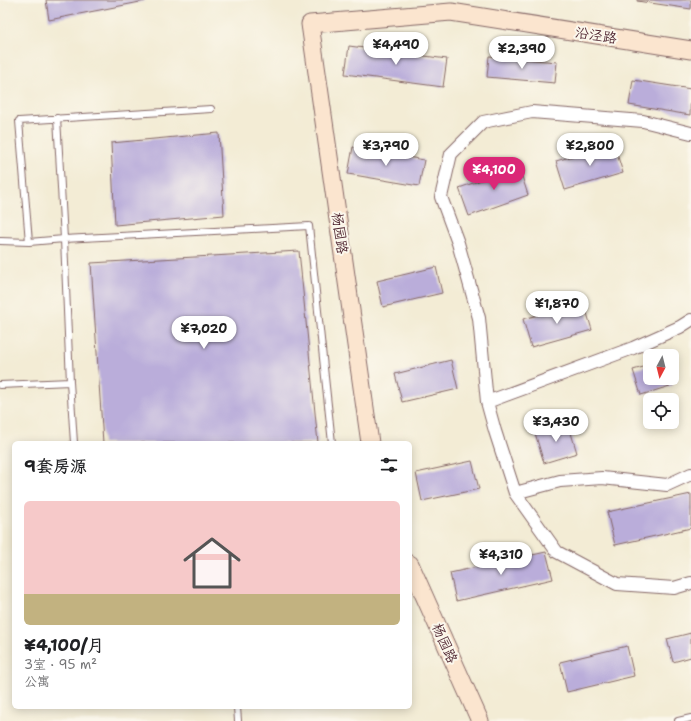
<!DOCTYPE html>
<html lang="zh">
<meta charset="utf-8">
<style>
:root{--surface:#fff;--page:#f6f6f6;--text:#202124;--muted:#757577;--line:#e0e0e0;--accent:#db2777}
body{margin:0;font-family:"Shantell Sans","LXGW WenKai TC",sans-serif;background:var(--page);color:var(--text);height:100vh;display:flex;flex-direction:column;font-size:15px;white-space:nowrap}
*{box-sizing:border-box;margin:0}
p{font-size:13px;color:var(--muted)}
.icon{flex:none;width:22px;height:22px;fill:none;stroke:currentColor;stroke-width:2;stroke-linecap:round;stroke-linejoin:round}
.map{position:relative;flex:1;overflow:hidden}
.panel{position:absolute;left:12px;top:441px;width:400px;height:268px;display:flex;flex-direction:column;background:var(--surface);border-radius:6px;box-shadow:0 2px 10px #0003}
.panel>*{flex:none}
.needle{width:26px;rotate:187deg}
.controls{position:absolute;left:643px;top:349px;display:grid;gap:8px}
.controls a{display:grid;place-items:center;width:36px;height:36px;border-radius:6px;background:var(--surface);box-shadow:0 2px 10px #0003;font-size:20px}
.price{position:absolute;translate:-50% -34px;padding:0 9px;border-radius:14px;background:#fff;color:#222;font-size:13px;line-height:26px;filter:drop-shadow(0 1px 2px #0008)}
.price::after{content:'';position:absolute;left:50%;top:24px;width:12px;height:9px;margin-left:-6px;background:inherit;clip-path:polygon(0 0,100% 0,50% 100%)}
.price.current{background:var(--accent);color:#fff}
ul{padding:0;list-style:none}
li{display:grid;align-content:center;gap:8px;height:212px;padding:0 12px}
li+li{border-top:1px solid var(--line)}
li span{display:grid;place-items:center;height:124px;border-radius:6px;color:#555}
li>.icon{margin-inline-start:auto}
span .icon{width:72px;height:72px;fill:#fffc;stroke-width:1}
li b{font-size:17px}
h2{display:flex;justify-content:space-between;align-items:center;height:48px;padding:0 12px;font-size:17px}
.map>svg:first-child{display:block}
.building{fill:#baadda}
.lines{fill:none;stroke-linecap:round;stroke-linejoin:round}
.lane-casing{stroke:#856766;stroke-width:8}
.street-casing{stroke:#856766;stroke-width:14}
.secondary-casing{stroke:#856766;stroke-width:19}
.lane{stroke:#fff;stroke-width:6}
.street{stroke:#fff;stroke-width:12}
.secondary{stroke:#fbe5cf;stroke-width:17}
.labels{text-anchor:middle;stroke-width:4;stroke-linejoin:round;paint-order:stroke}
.street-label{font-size:14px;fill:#4a1f2b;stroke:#fbf7ec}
</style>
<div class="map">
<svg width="691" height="721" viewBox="0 0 691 721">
<rect width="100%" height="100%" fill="#fbf7ec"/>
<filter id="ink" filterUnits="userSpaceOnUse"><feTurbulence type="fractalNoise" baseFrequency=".025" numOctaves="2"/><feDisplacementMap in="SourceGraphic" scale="8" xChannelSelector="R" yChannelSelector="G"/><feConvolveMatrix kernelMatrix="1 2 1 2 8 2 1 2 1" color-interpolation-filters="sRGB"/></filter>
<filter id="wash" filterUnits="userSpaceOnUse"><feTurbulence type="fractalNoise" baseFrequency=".012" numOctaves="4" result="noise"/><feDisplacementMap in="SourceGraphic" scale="16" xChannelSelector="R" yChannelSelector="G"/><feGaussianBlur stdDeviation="0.9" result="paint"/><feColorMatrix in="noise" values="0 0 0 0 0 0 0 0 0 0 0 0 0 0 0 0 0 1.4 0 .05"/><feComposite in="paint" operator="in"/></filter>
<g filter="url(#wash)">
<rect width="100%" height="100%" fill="#f3ecd5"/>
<g id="blocks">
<path class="building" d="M46 0H145V1L49 20Z
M637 0H691V9L637 1Z
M349 46 447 59 443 87 345 74Z
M489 56 557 62 555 83 487 77Z
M633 80 691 89 690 115 629 105Z
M219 133 224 215 115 225 111 143Z
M614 144 623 173 565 190 556 161Z
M353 147 424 160 419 186 348 174Z
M519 167 528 195 469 216 459 188Z
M299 251 318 443H103L91 263Z
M436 267 442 293 383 307 377 281Z
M584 303 592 330 531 347 523 319Z
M451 360 458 389 402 402 395 374Z
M650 365V378H671L673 385 641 395 633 370Z
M568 423 577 453 544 463 535 433Z
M472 461 479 489 422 501 416 473Z
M691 494V528L615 545 607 512Z
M546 552 553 579 456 601 450 573Z
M691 633V657L673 662 667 639Z
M627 646 634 676 567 692 560 662Z"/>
</g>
</g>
<g filter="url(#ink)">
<use href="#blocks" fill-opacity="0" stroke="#856766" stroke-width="1"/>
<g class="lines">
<defs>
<path id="lane" d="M57 118 64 239 70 382
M0 241 29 242 19 121 211 109
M29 242 64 239 309 226 332 443
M0 385 70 382 74 443
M237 707 238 721
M678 721 691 718"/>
<path id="street" d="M691 133 643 121 532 112 483 122 451 154 441 197 458 243 479 318 487 402 495 431 515 493 560 481 602 478 667 485 691 474
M487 402 633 348 680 327 691 320
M515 493 557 552 617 584 674 588 691 583"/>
<path id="secondary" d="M370 443 310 24 451 12 691 50
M410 564 480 721"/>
</defs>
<use href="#lane" class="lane-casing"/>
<use href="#street" class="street-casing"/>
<use href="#secondary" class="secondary-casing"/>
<use href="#lane" class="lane"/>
<use href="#street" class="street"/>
<use href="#secondary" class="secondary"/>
</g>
</g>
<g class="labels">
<g class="street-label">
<text transform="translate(596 35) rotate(9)" y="5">沿泾路</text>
<text transform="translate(340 233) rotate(82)" y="5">杨园路</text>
<text transform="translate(445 643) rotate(66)" y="5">杨园路</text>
</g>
</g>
</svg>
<div class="controls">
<a><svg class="needle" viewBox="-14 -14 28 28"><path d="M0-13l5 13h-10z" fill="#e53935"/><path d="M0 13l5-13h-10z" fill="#757577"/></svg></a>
<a><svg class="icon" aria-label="locate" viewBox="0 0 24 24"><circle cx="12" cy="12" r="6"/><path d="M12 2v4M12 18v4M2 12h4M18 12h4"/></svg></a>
</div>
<b class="price" style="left:396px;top:66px">¥4,490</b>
<b class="price" style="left:522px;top:70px">¥2,390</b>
<b class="price" style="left:386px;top:167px">¥3,790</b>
<b class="price" style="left:590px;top:167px">¥2,800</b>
<b class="price current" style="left:494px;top:191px">¥4,100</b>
<b class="price" style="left:557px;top:325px">¥1,870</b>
<b class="price" style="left:204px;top:350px">¥7,020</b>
<b class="price" style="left:556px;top:443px">¥3,430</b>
<b class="price" style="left:501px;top:576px">¥4,310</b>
<section class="panel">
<h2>9套房源<svg class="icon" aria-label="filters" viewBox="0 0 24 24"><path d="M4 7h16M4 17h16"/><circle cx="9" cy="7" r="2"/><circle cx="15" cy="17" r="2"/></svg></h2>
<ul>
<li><span style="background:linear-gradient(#f6c9c9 75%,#c2b280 0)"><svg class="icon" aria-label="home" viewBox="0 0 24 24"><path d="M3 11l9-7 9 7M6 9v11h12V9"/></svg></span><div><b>¥4,100/月</b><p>3室 · 95 m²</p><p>公寓</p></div></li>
</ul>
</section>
</div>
